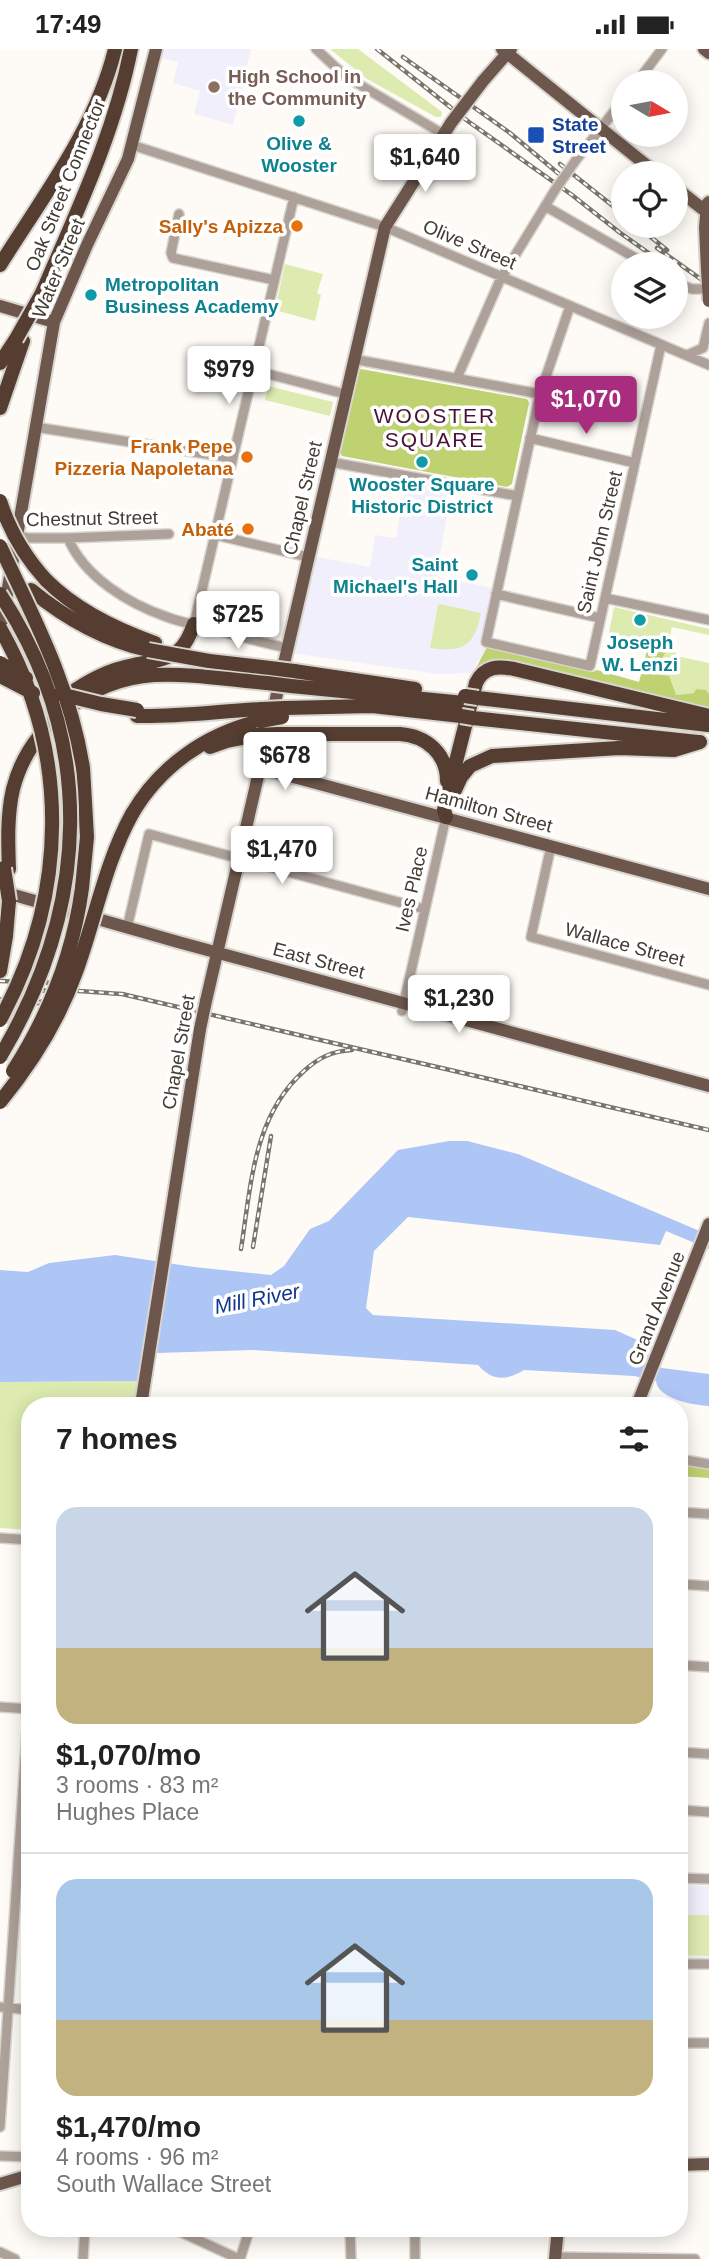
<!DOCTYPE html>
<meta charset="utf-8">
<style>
:root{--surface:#fff;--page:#f2f2f2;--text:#222;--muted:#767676;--line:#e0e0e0;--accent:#a92d7f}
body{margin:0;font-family:Helvetica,sans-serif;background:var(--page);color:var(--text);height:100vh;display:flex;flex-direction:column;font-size:26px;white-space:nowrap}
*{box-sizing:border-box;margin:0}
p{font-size:23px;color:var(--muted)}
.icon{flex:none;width:38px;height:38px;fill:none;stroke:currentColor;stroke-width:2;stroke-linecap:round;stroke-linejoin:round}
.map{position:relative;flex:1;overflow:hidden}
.panel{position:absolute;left:21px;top:1348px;width:667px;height:840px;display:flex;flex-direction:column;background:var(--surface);border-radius:28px;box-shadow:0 4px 18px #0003}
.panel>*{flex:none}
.needle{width:46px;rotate:100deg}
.fabs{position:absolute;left:611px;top:21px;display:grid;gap:14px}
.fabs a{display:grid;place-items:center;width:77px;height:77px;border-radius:50%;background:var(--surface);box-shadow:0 4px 18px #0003;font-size:35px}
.price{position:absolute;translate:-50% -60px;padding:0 16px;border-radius:7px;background:#fff;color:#222;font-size:23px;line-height:46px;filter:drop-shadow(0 2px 4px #0008)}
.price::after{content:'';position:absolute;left:50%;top:42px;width:21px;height:16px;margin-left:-10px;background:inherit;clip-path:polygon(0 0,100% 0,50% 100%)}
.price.active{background:var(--accent);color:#fff}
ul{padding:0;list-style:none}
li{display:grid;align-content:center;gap:14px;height:371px;padding:0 35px}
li+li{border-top:2px solid var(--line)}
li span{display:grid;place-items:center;height:217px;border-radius:21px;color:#555}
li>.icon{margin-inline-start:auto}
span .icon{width:126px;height:126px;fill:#fffc;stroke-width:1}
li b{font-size:30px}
h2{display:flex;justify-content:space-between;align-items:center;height:84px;padding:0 35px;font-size:30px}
.status{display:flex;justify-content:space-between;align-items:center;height:49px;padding:0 35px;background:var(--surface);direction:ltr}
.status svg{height:19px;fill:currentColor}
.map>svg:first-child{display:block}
.education{fill:#f2effd}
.green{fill:#ddebb0}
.forest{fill:#bfd272}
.water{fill:#adc6f6}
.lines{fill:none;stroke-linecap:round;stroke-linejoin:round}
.minor-casing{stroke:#d8d5cf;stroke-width:12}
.major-casing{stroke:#d8d5cf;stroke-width:16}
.highway-casing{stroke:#d8d5cf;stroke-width:18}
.minor{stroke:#aea19a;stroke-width:9}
.major{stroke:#6d574c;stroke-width:12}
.highway{stroke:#553e31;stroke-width:14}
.rail-casing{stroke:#7a756c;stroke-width:4.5}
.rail{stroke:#fff;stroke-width:2;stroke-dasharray:5;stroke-linecap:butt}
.minor-bridge-casing{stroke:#d8d5cf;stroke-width:12;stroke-linecap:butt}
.major-bridge-casing{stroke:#d8d5cf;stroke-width:16;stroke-linecap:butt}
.highway-bridge-casing{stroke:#d8d5cf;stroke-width:18;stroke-linecap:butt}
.minor-bridge{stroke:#aea19a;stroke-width:9}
.major-bridge{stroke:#6d574c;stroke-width:12}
.highway-bridge{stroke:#553e31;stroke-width:14}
.education-dot{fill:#8d6e63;stroke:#fff;stroke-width:2.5}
.culture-dot{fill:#0f9aa8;stroke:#fff;stroke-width:2.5}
.transit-dot{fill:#1a4fb4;stroke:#fff;stroke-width:2.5}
.food-dot{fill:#e8710a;stroke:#fff;stroke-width:2.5}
.labels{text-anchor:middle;stroke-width:7;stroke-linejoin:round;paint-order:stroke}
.education-label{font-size:19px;font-weight:bold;fill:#785e54;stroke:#fff;text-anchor:start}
.transit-label{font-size:19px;font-weight:bold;fill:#164399;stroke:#fff;text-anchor:start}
.culture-label{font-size:19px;font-weight:bold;fill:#0d838f;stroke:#fff}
.street-label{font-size:19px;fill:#423c31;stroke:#fff}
.food-label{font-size:19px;font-weight:bold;fill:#c56008;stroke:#fff;text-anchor:end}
.neighbourhood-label{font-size:21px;letter-spacing:2px;fill:#4b1037;stroke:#fff}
.water-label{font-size:21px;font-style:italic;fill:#11368e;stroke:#fff}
</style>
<div class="status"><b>17:49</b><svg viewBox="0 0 49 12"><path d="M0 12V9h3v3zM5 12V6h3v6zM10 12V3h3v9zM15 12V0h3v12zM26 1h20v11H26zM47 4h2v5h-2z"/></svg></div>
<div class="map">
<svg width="709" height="2210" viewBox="0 0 709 2210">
<rect width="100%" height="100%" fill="#fefbf6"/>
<path class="education" d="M163 0H251L233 76 194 65 200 42 173 34 178 13 161 9Z
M406 431 452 439 436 528 493 539 482 586 483 593 488 597 471 624 438 625 291 604 313 507 370 518 375 486 396 489Z
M679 1836 709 1837V1910H679Z"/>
<path class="green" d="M330 0H358L442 63 441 68H436L367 30Z
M285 215 323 225 317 244 321 246 315 272 275 261Z
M268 337 333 353 330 367 265 351Z
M440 555 481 564C475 597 462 604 430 599L438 556Z
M614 558 709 580V586L672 578 667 601 676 604V607L709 614V645L706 641 694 644 676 646 649 624 650 609 666 601 608 589Z
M137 1332 134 1356H30V1481L0 1479V1333Z
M679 1866H709V1907L679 1906Z"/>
<path class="forest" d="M361 320 527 350 529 354 512 435 507 438 342 407 340 403 359 322Z
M648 597 667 601 662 609H650L649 624 669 627 676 646 694 644 696 640 706 641 709 645V661L573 629 478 622 476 619 487 598 592 623 597 621 639 633Z
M679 1414 709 1420V1429L679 1427Z"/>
<path class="water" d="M449 1092H467L518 1105 709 1186V1200L666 1182 660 1196 408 1168 374 1202 366 1259 373 1266 615 1281 651 1297 646 1312 662 1319 709 1325V1357C693 1356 658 1350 656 1332L634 1327 524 1321C506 1332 492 1332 478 1316L254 1301 157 1304 137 1332 0 1333V1221L28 1223 49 1214 115 1206 194 1218 271 1226 284 1217 310 1180 329 1172 398 1101Z"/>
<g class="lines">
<defs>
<path id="minor" d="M316 0 345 27 443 85
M637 33 662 0
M132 96 385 178 709 316
M576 111 623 51
M545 157 646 215
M179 165 171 204 173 209 274 231
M570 257 540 345 486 593 590 617 661 296
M687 306 703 299 709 274
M353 310 540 345
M253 321 345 345
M457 329 500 231 555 141
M35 378 232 409
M530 389 635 414
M330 413 518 447
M216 486 308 508
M16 487 29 489H68L169 485
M68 489C84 528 129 555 167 568 182 574 198 576 214 580 238 587 263 594 287 599
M496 545 600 569
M605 549 709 571
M194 575 294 148
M551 797 531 888 709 936
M127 879 149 785 424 860
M402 962 446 768
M679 1410 709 1415
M679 1463 709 1465
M0 1489 30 1491
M679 1535 709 1537
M679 1616 709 1618
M0 1658 30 1660
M679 1703 709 1705
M679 1761 709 1763
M679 1829 709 1830
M679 1915H709
M0 1958 30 1961
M679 1994H709
M0 2078 30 1638
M0 2107 30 2108
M172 2179 239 2210
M350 2179 351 2210
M415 2179V2210
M0 2203 15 2210
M555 2208 695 2210
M83 2210 85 2179
M240 2210 250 2179"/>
<path id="major" d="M502 0 656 124
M704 0 709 4
M483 32 511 0
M676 139 709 165
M707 221 705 179 707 155 709 153
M0 257 54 273
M0 585 54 273 87 196 128 110 156 0
M260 719 709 840
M0 842 178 893 709 1037
M206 952 385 178 451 74
M141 1356 200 980
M637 1356 709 1175
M679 2116 709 2115
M0 2135 30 2126
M555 2210 558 2179"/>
<path id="highway" d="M0 216C42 149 96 79 115 0
M42 244C76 164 114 86 131 0
M0 314 16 290
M0 359 23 292
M46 531C76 561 115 580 155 594
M31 541C65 569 104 591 148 601
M209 612 270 619
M294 622 415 640
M291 637 464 654
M478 649 708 676
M59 653C79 637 100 624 125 618 142 613 163 613 177 603 186 596 190 585 194 575
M284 659 372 657 461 667
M137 667C179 668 220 662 262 660
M473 669 698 693
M278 685H400C427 687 447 705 447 732
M210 698 227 692 257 686
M455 741 461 728 470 717 492 707 619 699 674 701 700 693
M132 765C160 717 206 685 260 672
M446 768 444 761 447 748 476 634C484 617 498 617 514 620L709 667
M9 820C8 793 7 766 13 740 29 677 91 630 154 626 191 624 230 631 267 634
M82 839 87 788 83 719
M0 922 6 887 9 852"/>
</defs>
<use href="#minor" class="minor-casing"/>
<use href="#major" class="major-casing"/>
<use href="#highway" class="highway-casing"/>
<use href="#minor" class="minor"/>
<use href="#major" class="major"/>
<use href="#highway" class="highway"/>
<defs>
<path id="rail" d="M377 0 469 73 572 146 619 183 664 215
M403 8 510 84 565 130
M560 115 623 165
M637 177 667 201
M657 199 709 236
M0 932 56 934
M0 951C36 935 84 943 122 945L709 1081
M0 974C18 961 36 953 57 948
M253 1198 271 1087
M241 1200C251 1137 253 1067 304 1022 318 1009 332 1002 352 1001"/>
</defs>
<use href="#rail" class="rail-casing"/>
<use href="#rail" class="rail"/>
<defs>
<path id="minor-bridge" d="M555 141 576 111
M679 235 692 240H708"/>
<path id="major-bridge" d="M451 74 483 32
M707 221 709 252
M200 980 206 952"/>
<path id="highway-bridge" d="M16 290 42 244
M0 452C10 483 25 508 46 531
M0 497C35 571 70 637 83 719
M0 545C98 694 89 858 0 1008
M0 579C71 704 68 846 0 971
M148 601 209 612
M0 614 26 629
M270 619 294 622
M0 627 33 644
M267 634 291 637
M60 645 101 655 137 661
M465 647 478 649
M262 660 284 659
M461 667 473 669
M260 672 282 668
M257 686 278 685
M4 819 9 852
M13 1022C49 966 73 906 82 839
M0 1053C32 1014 59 971 76 923 95 871 105 814 132 765"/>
</defs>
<use href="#minor-bridge" class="minor-bridge-casing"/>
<use href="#major-bridge" class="major-bridge-casing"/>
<use href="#highway-bridge" class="highway-bridge-casing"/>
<use href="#minor-bridge" class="minor-bridge"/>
<use href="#major-bridge" class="major-bridge"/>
<use href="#highway-bridge" class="highway-bridge"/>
</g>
<circle class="education-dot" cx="214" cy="38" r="7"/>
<g class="culture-dot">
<circle cx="299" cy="72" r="7"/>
<circle cx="91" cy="246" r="7"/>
<circle cx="422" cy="413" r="7"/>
<circle cx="472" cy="526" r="7"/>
<circle cx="640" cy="571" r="7"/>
</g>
<rect class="transit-dot" x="527" y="77" width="18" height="18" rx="3.5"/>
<g class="food-dot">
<circle cx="297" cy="177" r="7"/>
<circle cx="247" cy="408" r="7"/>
<circle cx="248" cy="480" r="7"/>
</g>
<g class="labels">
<g class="education-label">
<text x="228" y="34">High School in<tspan x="228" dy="22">the Community</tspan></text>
</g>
<g class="transit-label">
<text x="552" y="82">State<tspan x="552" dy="22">Street</tspan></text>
</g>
<g class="culture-label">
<text x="299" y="101">Olive &amp;<tspan x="299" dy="22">Wooster</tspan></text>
<text x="105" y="242" text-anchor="start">Metropolitan<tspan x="105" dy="22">Business Academy</tspan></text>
<text x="422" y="442">Wooster Square<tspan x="422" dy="22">Historic District</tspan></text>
<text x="458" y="522" text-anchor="end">Saint<tspan x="458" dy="22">Michael's Hall</tspan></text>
<text x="640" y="600">Joseph<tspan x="640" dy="22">W. Lenzi</tspan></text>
</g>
<g class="street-label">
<text transform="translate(65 136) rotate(-68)" y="7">Oak Street Connector</text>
<text transform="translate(470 195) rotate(23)" y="7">Olive Street</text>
<text transform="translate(58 219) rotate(-67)" y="7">Water Street</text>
<text transform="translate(302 449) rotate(-77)" y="7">Chapel Street</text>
<text transform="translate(92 469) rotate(-1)" y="7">Chestnut Street</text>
<text transform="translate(599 493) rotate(-77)" y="7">Saint John Street</text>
<text transform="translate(489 760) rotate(15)" y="7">Hamilton Street</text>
<text transform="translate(411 840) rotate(-77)" y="7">Ives Place</text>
<text transform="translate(625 895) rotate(15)" y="7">Wallace Street</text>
<text transform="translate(319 911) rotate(15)" y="7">East Street</text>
<text transform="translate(178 1003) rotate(-80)" y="7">Chapel Street</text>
<text transform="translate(656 1259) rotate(-68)" y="7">Grand Avenue</text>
</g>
<g class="food-label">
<text x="283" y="184">Sally's Apizza</text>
<text x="233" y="404">Frank Pepe<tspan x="233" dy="22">Pizzeria Napoletana</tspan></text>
<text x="234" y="487">Abaté</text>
</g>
<g class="neighbourhood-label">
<text x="435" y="374">WOOSTER<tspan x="435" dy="24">SQUARE</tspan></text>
</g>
<g class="water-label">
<text transform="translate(257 1250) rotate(-11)" y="7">Mill River</text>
</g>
</g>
</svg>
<div class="fabs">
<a><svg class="needle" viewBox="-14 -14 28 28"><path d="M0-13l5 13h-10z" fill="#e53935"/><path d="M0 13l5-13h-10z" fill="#767676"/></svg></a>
<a><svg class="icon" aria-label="locate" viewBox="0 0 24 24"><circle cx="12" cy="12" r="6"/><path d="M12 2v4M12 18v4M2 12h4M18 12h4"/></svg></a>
<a><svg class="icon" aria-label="layers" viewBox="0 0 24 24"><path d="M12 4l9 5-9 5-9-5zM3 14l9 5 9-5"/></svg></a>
</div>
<b class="price" style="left:425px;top:145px">$1,640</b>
<b class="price" style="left:229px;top:357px">$979</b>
<b class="price active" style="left:586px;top:387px">$1,070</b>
<b class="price" style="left:238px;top:602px">$725</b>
<b class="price" style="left:285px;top:743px">$678</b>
<b class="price" style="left:282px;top:837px">$1,470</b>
<b class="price" style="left:459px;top:986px">$1,230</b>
<section class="panel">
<h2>7 homes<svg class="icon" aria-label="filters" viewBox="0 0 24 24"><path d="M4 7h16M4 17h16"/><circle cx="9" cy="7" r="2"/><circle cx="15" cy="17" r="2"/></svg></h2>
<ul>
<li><span style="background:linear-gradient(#c9d6e8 65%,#c2b280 0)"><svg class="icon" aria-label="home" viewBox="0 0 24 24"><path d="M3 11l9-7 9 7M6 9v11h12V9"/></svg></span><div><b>$1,070/mo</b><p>3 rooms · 83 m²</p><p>Hughes Place</p></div></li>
<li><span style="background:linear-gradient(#a9c7e8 65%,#c2b280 0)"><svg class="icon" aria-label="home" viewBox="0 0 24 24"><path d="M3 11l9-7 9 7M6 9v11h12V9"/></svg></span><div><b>$1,470/mo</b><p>4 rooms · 96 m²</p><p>South Wallace Street</p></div></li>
</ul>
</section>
</div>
